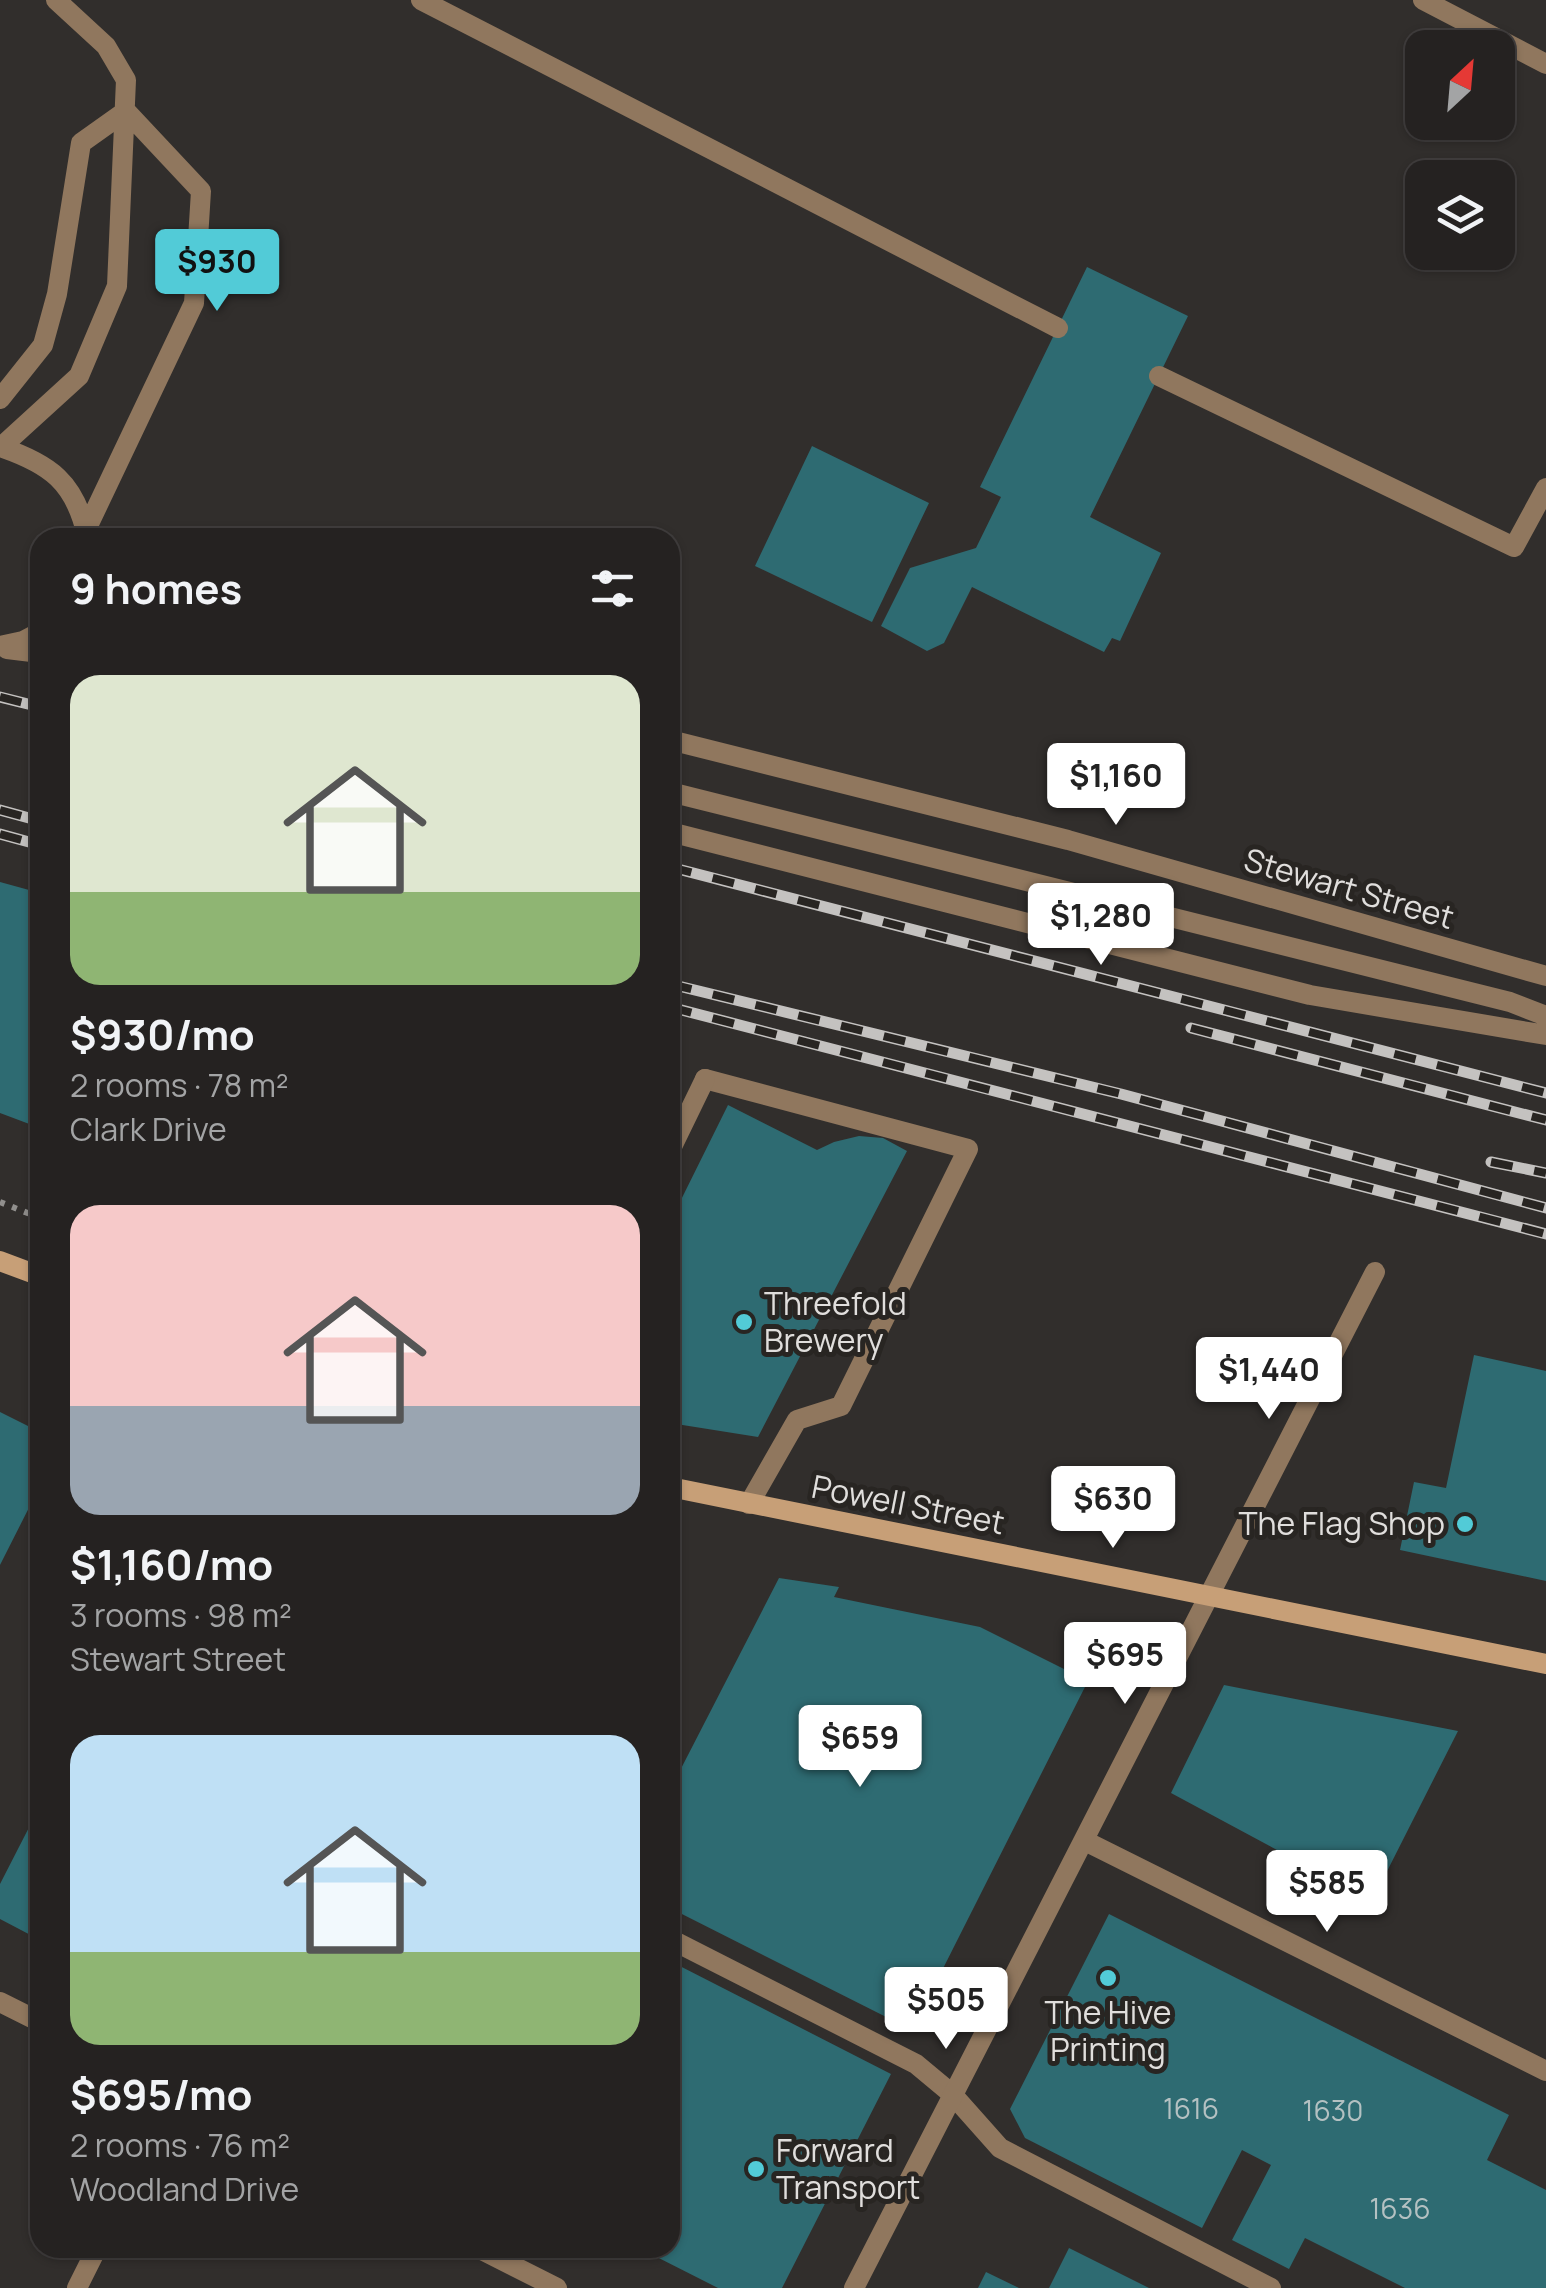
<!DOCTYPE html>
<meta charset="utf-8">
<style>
:root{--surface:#252221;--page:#312f2e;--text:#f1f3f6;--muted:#a3a4a5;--line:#423f3f;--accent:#52cbd7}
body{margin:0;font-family:Manrope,sans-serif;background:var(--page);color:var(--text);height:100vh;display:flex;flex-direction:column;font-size:38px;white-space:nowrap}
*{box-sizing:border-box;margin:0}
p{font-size:32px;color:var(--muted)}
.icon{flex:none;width:55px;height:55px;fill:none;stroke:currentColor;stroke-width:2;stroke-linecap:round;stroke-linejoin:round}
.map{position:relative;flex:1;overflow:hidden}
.side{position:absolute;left:30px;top:528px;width:650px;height:1730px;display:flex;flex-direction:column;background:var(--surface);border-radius:30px;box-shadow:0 2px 8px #0004,0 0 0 2px var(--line)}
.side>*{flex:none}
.needle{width:65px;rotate:26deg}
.tools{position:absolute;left:1405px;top:30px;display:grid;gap:20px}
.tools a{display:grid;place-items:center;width:110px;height:110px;border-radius:20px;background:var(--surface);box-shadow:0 2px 8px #0004,0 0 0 2px var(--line);font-size:50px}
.price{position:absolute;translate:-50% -85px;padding:0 22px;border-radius:10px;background:#fff;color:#222;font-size:32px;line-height:65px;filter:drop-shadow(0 2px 5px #0008)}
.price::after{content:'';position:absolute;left:50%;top:60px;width:30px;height:22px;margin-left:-15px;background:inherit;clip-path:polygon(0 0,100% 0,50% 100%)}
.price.current{background:var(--accent);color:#111}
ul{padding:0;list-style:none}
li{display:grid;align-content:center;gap:20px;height:530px;padding:0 40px}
li span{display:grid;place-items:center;height:310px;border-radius:30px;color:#555}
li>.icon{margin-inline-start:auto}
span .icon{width:180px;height:180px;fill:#fffc;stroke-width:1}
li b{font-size:42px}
h2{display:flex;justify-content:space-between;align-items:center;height:120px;padding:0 40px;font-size:42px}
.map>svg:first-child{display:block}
.building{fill:#2e6b72}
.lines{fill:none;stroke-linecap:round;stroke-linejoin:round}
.path{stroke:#918f8d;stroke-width:6;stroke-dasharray:5 8;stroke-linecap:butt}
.lane{stroke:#90775e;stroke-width:20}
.street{stroke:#90775e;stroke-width:20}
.secondary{stroke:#c79f77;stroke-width:20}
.rail-casing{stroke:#c4c2c0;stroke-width:11}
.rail{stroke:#282522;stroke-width:8;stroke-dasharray:22;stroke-linecap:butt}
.poi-dot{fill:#52cbd7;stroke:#282522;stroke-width:4}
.labels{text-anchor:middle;stroke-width:10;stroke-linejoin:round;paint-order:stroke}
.number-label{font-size:28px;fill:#b4c1c2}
.street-label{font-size:32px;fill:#e0dedc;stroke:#282522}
.poi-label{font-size:32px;fill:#e0dedc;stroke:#282522;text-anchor:start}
</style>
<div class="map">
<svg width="1546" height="2288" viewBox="0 0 1546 2288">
<rect width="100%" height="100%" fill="#312e2c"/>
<path class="building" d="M1087 267 1188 316 1090 517 1161 553 1120 641 1112 638 1104 652 972 587 944 643 927 651 881 626 910 568 976 548 1001 497 980 487Z
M812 446 929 503 872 622 755 566Z
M0 882 40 893V1128L0 1113Z
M728 1105 817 1150 834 1142 859 1136 883 1138 907 1151 758 1437 670 1423V1222Z
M1474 1355 1546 1371V1581L1400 1550 1414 1482 1446 1488Z
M0 1412 40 1432V1486L0 1565Z
M779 1578 839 1587 834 1597 980 1627 1088 1681 912 2030 670 1908V1790Z
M1224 1685 1458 1731 1372 1901 1171 1793Z
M40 1806V1940L0 1919V1884Z
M1109 1914 1509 2115 1487 2160 1546 2190V2288H1405L1305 2238 1289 2269 1232 2240 1271 2165 1242 2150 1202 2228 1025 2138 1010 2109Z
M670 1961 891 2074 782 2288H718L639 2248H670Z
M1069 2248 1149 2288H1049Z
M986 2272 1019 2288H978Z"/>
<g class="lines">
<path class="path" d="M0 1202 40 1218"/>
<path class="lane" d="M421 0 1058 328
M1423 0 1546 64
M1159 376 1514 547 1546 488
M705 1079 968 1149 841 1406 797 1420 749 1504
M670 1939 916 2064 952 2094 1000 2148 1271 2288"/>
<path class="street" d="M0 399 43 345 57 294 81 143 126 111
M0 447C50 464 75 482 87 536
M1 447 79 376 117 286 126 80 106 46 56 0
M86 530 194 303 201 191 126 111
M0 646 23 641 40 632
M7 649 40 653
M670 740 1068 840 1546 976
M670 792 1510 1002 1546 1016
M670 832 1310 995 1546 1035
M670 1151 705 1079
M1085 1841 1546 2071
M0 2002 40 2022
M478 2248 557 2288
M77 2288 97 2248
M854 2288 1375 1272"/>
<path class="secondary" d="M0 1261 40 1276
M670 1487 1546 1664"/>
<defs>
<path id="rail" d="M0 697 40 707
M0 810 40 821
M0 834 40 845
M670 867 1546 1093
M670 984 1121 1094 1546 1208
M670 1007 1546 1234
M1191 1028 1546 1120
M1491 1162 1546 1173"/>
</defs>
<use href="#rail" class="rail-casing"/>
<use href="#rail" class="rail"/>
</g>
<g class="poi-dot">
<circle cx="744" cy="1322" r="10"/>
<circle cx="1465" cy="1524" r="10"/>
<circle cx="1108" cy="1978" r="10"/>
<circle cx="756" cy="2169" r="10"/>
</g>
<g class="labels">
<g class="number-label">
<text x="1191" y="2119">1616</text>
<text x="1333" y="2121">1630</text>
<text x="1400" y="2219">1636</text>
</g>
<g class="street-label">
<text transform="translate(1349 889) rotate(16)" y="11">Stewart Street</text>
<text transform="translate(908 1505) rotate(11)" y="11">Powell Street</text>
</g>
<g class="poi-label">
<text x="764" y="1315">Threefold<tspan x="764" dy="37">Brewery</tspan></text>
<text x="1445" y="1535" text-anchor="end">The Flag Shop</text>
<text x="1108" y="2024" text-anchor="middle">The Hive<tspan x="1108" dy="37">Printing</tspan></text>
<text x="776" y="2162">Forward<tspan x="776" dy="37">Transport</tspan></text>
</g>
</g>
</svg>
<div class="tools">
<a><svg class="needle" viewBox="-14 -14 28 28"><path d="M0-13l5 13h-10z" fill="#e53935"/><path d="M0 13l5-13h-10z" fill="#a3a4a5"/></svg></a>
<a><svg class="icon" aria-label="layers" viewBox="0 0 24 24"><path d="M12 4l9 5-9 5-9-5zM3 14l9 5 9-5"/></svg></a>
</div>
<b class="price current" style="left:217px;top:314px">$930</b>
<b class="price" style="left:1116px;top:828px">$1,160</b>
<b class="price" style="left:1101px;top:968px">$1,280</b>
<b class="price" style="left:1269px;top:1422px">$1,440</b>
<b class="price" style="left:1113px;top:1551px">$630</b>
<b class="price" style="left:1125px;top:1707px">$695</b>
<b class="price" style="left:860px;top:1790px">$659</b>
<b class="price" style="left:1327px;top:1935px">$585</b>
<b class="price" style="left:946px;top:2052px">$505</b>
<section class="side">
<h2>9 homes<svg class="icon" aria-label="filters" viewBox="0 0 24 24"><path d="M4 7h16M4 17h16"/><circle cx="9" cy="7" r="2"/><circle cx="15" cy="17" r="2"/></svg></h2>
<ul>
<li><span style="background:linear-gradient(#dfe7d0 70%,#8fb573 0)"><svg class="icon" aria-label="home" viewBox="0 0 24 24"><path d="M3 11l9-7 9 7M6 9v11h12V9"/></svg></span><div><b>$930/mo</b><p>2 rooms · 78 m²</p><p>Clark Drive</p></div></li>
<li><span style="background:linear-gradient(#f6c9c9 65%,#9aa5b1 0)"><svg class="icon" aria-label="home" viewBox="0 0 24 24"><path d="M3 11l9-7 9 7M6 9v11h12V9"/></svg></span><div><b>$1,160/mo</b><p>3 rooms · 98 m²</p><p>Stewart Street</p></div></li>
<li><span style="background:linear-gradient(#bfe0f5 70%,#8fb573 0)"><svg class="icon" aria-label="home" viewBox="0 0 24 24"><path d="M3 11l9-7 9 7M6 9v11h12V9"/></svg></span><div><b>$695/mo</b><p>2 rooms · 76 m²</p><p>Woodland Drive</p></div></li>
</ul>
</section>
</div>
